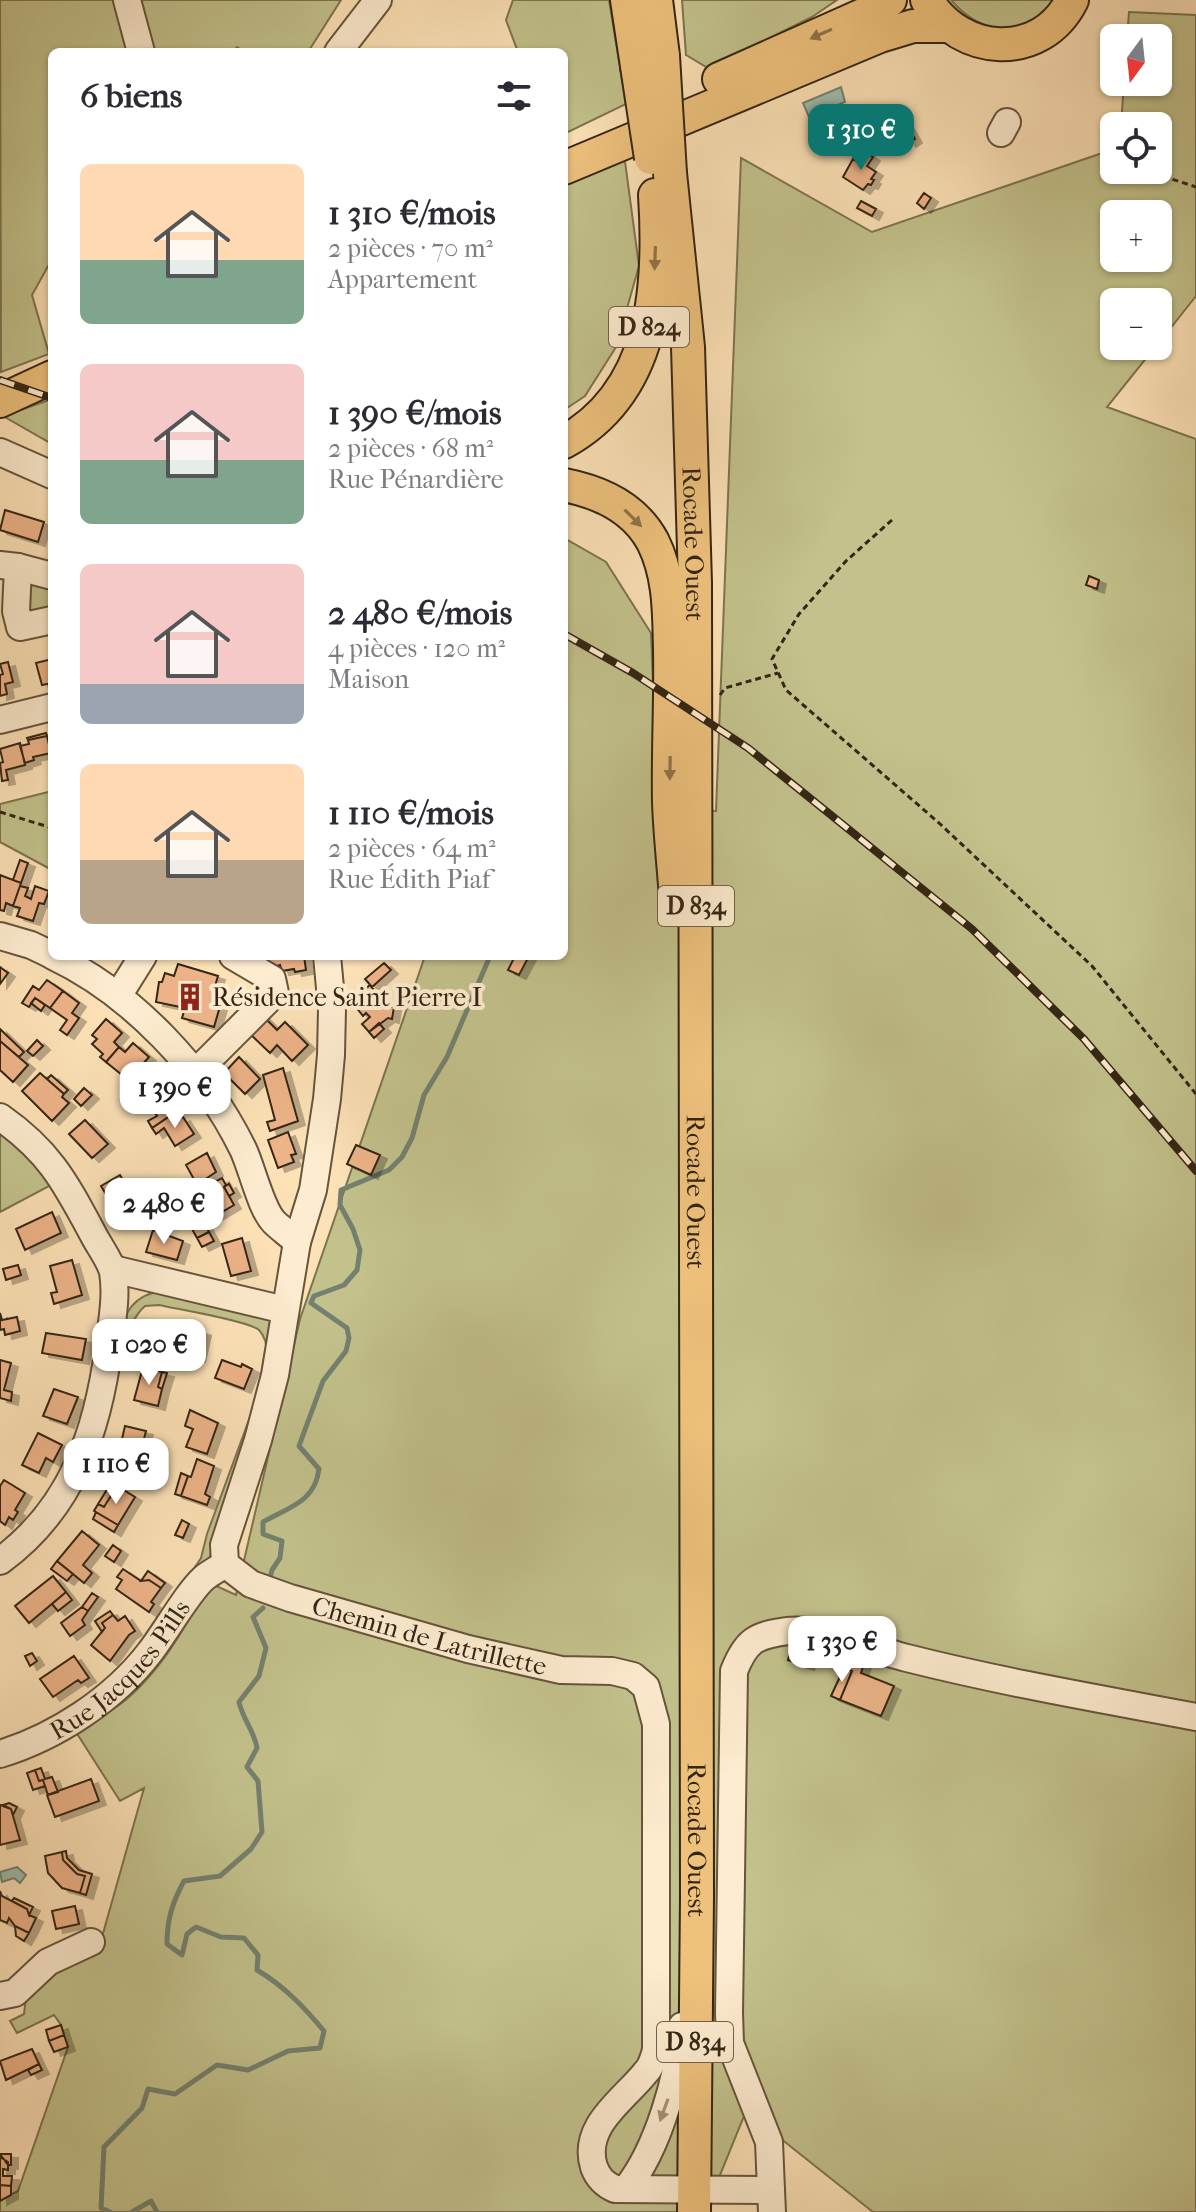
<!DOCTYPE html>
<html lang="fr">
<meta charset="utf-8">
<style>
:root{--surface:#fff;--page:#f7f7f7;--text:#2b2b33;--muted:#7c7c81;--accent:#0f766e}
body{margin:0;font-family:"IM FELL French Canon",serif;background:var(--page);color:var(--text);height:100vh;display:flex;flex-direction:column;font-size:30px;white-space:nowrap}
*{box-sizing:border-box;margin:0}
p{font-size:26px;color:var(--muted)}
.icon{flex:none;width:44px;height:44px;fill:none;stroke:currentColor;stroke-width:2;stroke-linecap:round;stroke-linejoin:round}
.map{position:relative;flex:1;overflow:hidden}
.sheet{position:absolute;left:48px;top:48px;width:520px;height:912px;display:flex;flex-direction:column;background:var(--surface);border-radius:12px;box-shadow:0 2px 6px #0004}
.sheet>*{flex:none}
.needle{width:52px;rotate:195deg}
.controls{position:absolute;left:1100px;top:24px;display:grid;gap:16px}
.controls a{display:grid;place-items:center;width:72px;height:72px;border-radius:12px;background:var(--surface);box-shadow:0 2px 6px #0004;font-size:40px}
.price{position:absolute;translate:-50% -68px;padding:0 18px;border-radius:16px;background:#fff;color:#222;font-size:26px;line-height:52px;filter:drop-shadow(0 2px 4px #0008)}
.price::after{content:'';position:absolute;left:50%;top:48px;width:24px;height:18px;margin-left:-12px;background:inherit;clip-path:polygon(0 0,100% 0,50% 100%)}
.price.on{background:var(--accent);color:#fff}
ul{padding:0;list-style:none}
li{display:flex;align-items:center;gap:24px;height:200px;padding:0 32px}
li span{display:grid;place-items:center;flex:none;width:224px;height:160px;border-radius:12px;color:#555}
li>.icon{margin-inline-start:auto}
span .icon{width:96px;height:96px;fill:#fffc;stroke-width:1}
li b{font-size:34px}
h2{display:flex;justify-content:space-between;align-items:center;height:96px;padding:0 32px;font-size:34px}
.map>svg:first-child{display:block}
.green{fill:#c3c28c;stroke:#7c7450;stroke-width:2;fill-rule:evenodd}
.water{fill:#9fbeae;stroke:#748170;stroke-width:2}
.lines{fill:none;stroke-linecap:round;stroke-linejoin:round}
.stream{stroke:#748170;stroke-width:5}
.building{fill:#eeb489;stroke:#342513;stroke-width:2;filter:url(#shadow)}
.minor-casing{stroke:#66543c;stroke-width:30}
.major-casing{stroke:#342513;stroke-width:36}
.path{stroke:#342513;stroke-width:3;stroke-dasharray:6 4;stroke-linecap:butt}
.minor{stroke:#feecd0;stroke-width:26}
.major{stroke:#eec17c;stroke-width:32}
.rail-casing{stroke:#342513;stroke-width:8}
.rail{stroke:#feecd0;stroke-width:5;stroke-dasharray:15;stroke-linecap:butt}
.major-bridge-casing{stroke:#342513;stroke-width:36;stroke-linecap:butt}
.major-bridge{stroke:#eec17c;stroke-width:32}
.oneway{fill:#917348}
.oneway2{fill:#a3927b}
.labels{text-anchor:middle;stroke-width:8;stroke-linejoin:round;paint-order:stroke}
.shield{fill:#feecd0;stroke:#71614c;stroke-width:2}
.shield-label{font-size:24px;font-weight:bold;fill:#342513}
.street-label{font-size:26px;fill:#342513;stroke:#feecd0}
.poi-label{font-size:26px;fill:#342513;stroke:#feecd0;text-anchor:start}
</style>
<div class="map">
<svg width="1196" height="2212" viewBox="0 0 1196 2212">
<defs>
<filter id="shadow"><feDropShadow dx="7" dy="4" stdDeviation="0" flood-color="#0004"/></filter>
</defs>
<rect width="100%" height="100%" fill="#fde2b7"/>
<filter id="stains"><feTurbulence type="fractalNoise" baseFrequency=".0025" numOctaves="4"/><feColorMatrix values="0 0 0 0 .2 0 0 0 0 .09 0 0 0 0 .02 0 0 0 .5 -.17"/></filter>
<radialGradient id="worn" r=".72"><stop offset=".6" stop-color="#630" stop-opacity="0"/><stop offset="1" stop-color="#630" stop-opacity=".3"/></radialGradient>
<path class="green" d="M0 0H341L308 52H244L237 47 233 52H52V259L32 295 49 354 1 372Z
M513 0H609L626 104 564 134V52H518L506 20Z
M682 0H837L812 17 708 68 686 55Z
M951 0H1054C1025 40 981 35 951 0Z
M1129 12 1196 15V296L1158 344V302H1114V346H1156L1107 407 1196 439V2212H873L746 2111 705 2212H0V2200L18 2191 68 2047 61 2025 54 2015 17 2033 10 2021 24 2014 26 1997 33 1987 100 1944 144 1788 120 1801 76 1732C90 1723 106 1715 119 1705 159 1675 186 1626 210 1583L236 1595 300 1319 425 956H564V538L606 562 651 633 658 809 716 811 741 158 872 232 1114 149V170H1158V126H1121L1124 82H1158V38H1127ZM1114 214H1158V258H1114Z
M624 154 639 266 616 347 585 396 564 410V186Z
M52 399V444L3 416Z
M27 582 52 589V611L32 615 24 612Z
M52 791V870L0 842V804Z
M0 1126 53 1184 0 1212Z
M164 1290 271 1314 276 1320 274 1360 262 1405 207 1565 198 1575 191 1573 201 1558 207 1534 264 1379C267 1364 271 1343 259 1330 249 1321 176 1309 159 1305L145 1306C133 1317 131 1326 129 1342L119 1341C123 1311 134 1295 164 1290Z"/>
<path class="water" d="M841 87 845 102 809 117 803 103Z
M17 1867 26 1875 20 1883 14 1878 2 1882 0 1872Z"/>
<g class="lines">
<path class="stream" d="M269 1582 272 1570 280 1558 282 1541 263 1534V1522C289 1507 315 1502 319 1469L299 1446 323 1381 346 1351 349 1338 347 1328 311 1303 314 1296 344 1285 357 1270 360 1250 353 1229 340 1205 341 1190 389 1170 402 1157 412 1138 424 1095 447 1057 490 956
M110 2212 101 2208 104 2147 142 2108 148 2089 175 2094 217 2065 248 2070 288 2051 320 2048 324 2031C304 2007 284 1986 257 1970L258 1955 244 1938 221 1937 196 1927 187 1934 182 1955 167 1944C167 1920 172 1903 184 1881L220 1876 251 1849 262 1832 258 1781 247 1767 257 1748C254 1730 243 1720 239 1702L259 1676 266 1648 253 1617 263 1608
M132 2212 151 2201 157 2212"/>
</g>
<path class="building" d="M904 120 915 139 909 143 898 124Z
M860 149 864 151 858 162 853 159Z
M864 151 873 157 867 166 876 172 871 179 874 180 871 185 868 184 863 190 843 177 853 159 858 162Z
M924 193 931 198 924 209 917 203Z
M861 201 876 209 872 216 857 208Z
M5 510 44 522 38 542 0 530Z
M1089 576 1099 580 1097 589 1086 585Z
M52 659V683L42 685 36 663Z
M8 662 13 682 5 684 7 694 0 696V675L3 674 0 664Z
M46 733 47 736 28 740 27 738Z
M47 736 51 753 33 757 34 760 25 763 20 746 29 744 28 740Z
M20 743 25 765 6 770 8 780 2 781 0 763 3 762 0 749Z
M20 860 28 863 21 883 13 880Z
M0 875 21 883 13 906 6 903 4 911 0 910Z
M20 886 28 888 25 896 31 899 35 886 49 891 44 904 39 903 33 921 17 916 20 908 13 906Z
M252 956H304L306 970 295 972 294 969 282 971 280 965 274 967Z
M515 956H529L519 975 508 970Z
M384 963 391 970 372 987 365 979Z
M178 964 218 976 215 986 225 989 214 1027 182 1018 185 1008 156 1002 159 982H162L165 973 174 976Z
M0 967 8 973 0 984Z
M47 980 63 991 50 1008 35 998 29 1007 22 1003 33 986 39 990Z
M370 985 383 1001 382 1002 385 1007H394L392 1019 388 1018 369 1032 362 1024 370 1017 366 1013 363 1016 356 1007 357 996Z
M63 991 79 1003 72 1013 79 1018 67 1035 60 1030 67 1020 50 1008Z
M287 994 298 995 297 1004 286 1003Z
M35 998 45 1005 41 1011 31 1003Z
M263 1016 277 1030 285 1022 308 1045 292 1061 277 1045 270 1053 248 1032Z
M106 1019 122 1033 114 1042 119 1047 106 1062 100 1057 103 1054 92 1044 97 1039 92 1035Z
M379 1023 384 1029 374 1038 369 1032Z
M0 1029 24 1052 19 1057 0 1041Z
M37 1040 43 1046 33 1056 27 1051Z
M0 1041 28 1065 13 1082 0 1070Z
M133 1043 149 1057 135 1073 129 1068 122 1075 106 1062 119 1047 125 1052Z
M239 1057 260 1079 245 1094 224 1073Z
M283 1068 298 1121 270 1131 267 1122 275 1120 263 1075Z
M40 1073 64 1094 62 1097 69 1103 52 1121 22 1091Z
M51 1075 68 1090 64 1094 47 1079Z
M164 1086 175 1104 167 1110 170 1116 152 1128 148 1121 157 1116 145 1097Z
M84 1088 92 1095 81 1106 74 1099Z
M170 1116 174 1122 183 1117 194 1134 175 1146 164 1128 156 1134 152 1128Z
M85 1120 108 1144 92 1158 69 1134Z
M288 1132 296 1154 291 1155 294 1162 278 1168 268 1140Z
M356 1145 380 1155 371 1175 347 1164Z
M207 1153 216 1172 207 1178 210 1185 193 1194 189 1188 196 1183 186 1165Z
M120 1175 141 1209 121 1219 101 1186Z
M222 1178 226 1185 224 1187 234 1205 215 1216 205 1198 197 1203 193 1194Z
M229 1184 234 1193 229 1196 224 1187Z
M205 1198 211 1209 205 1212 199 1202Z
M52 1212 61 1233 25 1250 16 1229Z
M204 1223 209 1232 197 1238 192 1229Z
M153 1230 183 1241 177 1260 146 1252Z
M209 1232 214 1241 202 1247 197 1238Z
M242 1238 251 1271 231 1276 222 1244Z
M72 1260 82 1295 54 1304 51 1293 57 1292 50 1266Z
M18 1265 21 1275 6 1280 3 1269Z
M0 1313 2 1320 17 1317 20 1331 5 1335 4 1329 0 1330Z
M163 1321 196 1329 194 1336 161 1327Z
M161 1327 194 1336 190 1356 156 1348Z
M196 1329 204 1332 198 1358 190 1356Z
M46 1333 86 1339 82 1360 42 1353Z
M0 1360 11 1363 4 1390 12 1392 11 1401 0 1398Z
M222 1360 241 1367 242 1364 252 1369 244 1389 215 1378Z
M143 1367 162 1372 158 1387 162 1389 158 1406 134 1400Z
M162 1372 167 1373 162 1389 158 1387Z
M54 1389 78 1397 67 1424 43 1416Z
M190 1410 218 1423 207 1454 186 1447 193 1429 185 1426Z
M125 1426 146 1431 136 1470 116 1465Z
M38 1433 62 1445 53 1462 46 1458 39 1473 22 1465Z
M197 1459 214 1466 205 1494 210 1497 207 1505 181 1496 188 1476 191 1477Z
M181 1473 188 1476 181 1496 175 1494Z
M4 1480 25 1493 15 1510 18 1512 13 1520 9 1517 5 1525 0 1521V1486Z
M111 1483 117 1486 104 1507 98 1504Z
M117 1486 135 1497 118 1525 94 1511 98 1504 104 1507Z
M96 1512 118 1525 114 1532 93 1519Z
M182 1520 189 1524 183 1538 175 1535Z
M82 1531 99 1545 83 1565 92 1573 84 1583 57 1561Z
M113 1545 121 1551 114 1562 105 1556Z
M57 1561 73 1574 67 1581 51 1569Z
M123 1569 141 1581 149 1580 161 1588 151 1602 154 1604 149 1612 116 1589 122 1580 117 1577Z
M148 1571 165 1583 161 1588 149 1580 141 1581Z
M53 1576 66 1592 29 1623 15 1606Z
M66 1592 72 1600 58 1611 52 1604Z
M92 1593 98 1597 88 1611 82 1607Z
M82 1607 88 1611 82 1620 85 1625 70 1636 61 1623Z
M110 1611 113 1615 102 1623 105 1628 102 1632 95 1621Z
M113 1615 118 1621 125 1616 135 1631 129 1635 110 1661 91 1645 105 1628 102 1623Z
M808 1640 816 1643 807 1666 788 1660 792 1646 804 1650Z
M32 1653 37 1661 30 1666 25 1656Z
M74 1656 89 1678 81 1683 78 1680 53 1697 40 1679Z
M848 1657 864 1664 861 1673 894 1686 881 1716 840 1700 852 1671 844 1668Z
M844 1668 852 1671 840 1700 831 1696Z
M41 1768 45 1779 52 1777 58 1792 48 1795 43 1780 39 1781 35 1770Z
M35 1770 39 1781 43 1780 45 1786 33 1790 27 1773Z
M91 1779 99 1801 55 1817 47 1795Z
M9 1803 17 1807 13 1815 11 1809 3 1805Z
M0 1805 11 1809 20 1840 0 1845Z
M66 1851 67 1858 79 1870 92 1874 86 1895 80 1893 85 1876 77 1874 63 1860 62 1852Z
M62 1852 63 1860 77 1874 85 1876 80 1893 62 1888 48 1873 45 1856Z
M0 1891 2 1896 27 1909 29 1915 36 1918 29 1933 15 1926 9 1918 7 1923 0 1920Z
M14 1898 33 1907 29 1915 27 1909 12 1901Z
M75 1906 79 1924 56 1929 52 1911Z
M15 1926 29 1933 24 1941 16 1936Z
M61 2025 64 2035 49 2041 46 2030Z
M64 2035 68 2047 54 2052 49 2041Z
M32 2049 39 2064 6 2080 0 2061Z
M39 2064 42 2070 31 2075 28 2070Z
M0 2154H11V2165H8Z
M0 2157 8 2162V2170L3 2169V2176H12L11 2186 0 2185Z
M0 2185 11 2186V2195L0 2201Z"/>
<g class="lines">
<defs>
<g id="minor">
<path d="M127 0 141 52"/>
<path d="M338 52 378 0"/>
<path d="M1001 133 1007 122"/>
<path d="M0 452 52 475"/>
<path d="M0 565 18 567 52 576"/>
<path d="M18 567 16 611 20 627 52 620"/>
<path d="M0 720 52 707"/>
<path d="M0 936 31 945 52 955"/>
<path d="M53 956C133 994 204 1070 243 1149 252 1168 261 1209 274 1222 281 1229 290 1235 297 1242"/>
<path id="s1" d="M327 956 332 1009 331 1055 327 1099 313 1190 297 1242 275 1375 258 1440 224 1545 225 1564 251 1584 290 1598 468 1649 561 1670 612 1671 633 1676 646 1687 656 1724V2050C654 2057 652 2066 646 2072 624 2100 581 2126 594 2167 598 2178 604 2184 615 2189L771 2190 772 2212"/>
<path d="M118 996 143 956"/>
<path d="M194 1074 275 993 272 979 233 956"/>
<path d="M0 1117C50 1152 65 1182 93 1234 99 1246 110 1260 113 1272 117 1296 112 1321 109 1345 98 1430 73 1508 0 1561"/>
<path d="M113 1269 285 1310"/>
<path id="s2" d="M0 1754C56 1737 114 1699 150 1652 165 1633 188 1592 204 1578 210 1573 218 1569 225 1564"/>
<path d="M0 1996 15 1993 48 1962 91 1942"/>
<path d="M626 2189C658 2149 679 2076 682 2026"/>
<path d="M771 2190 769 2142 730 2043 729 2013 734 1671C746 1641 755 1635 788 1631 821 1627 874 1650 907 1658 1002 1682 1100 1699 1196 1717"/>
</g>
<g id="major">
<path d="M627 0 637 66"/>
<path d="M656 0 663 56"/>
<path d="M927 0C960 56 1041 62 1072 0"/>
<path d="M719 79 874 10 890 0"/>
<path d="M564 168 880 36 913 26H947"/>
<path id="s3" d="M670 173 688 347 695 583 697 1896 694 2212"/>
<path d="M0 401 52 377"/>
<path d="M564 442C655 392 661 287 655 195"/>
<path d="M564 485C600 492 635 508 653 542 670 576 669 613 670 649 671 700 668 751 669 802 670 834 674 867 676 899"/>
</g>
</defs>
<use href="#minor" class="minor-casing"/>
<use href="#major" class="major-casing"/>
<path class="path" d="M1105 157 1114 160
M1144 170 1196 187
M892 520 846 561 799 614 772 659 786 690 939 823 1092 966 1196 1094
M720 695 725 688 778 673
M0 812 52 828"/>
<use href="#minor" class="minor"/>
<use href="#major" class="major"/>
<defs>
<path id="rail" d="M0 380 52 398
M564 634 633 673 748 748 972 929 1084 1039 1196 1171"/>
</defs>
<use href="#rail" class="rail-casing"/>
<use href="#rail" class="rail"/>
<defs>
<path id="major-bridge" d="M663 56 670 173
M637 66 651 158"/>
</defs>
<use href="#major-bridge" class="major-bridge-casing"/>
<use href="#major-bridge" class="major-bridge"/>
</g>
<defs><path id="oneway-solid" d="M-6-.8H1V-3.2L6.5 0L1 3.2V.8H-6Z" transform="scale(2)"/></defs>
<g class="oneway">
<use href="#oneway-solid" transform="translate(821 34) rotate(156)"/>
<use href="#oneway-solid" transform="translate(655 258) rotate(92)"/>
<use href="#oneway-solid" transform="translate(633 518) rotate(45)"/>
<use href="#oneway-solid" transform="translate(670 768) rotate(91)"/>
</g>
<use class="oneway2" href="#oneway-solid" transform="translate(664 2110) rotate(110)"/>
<defs>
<symbol id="building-bare" viewBox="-9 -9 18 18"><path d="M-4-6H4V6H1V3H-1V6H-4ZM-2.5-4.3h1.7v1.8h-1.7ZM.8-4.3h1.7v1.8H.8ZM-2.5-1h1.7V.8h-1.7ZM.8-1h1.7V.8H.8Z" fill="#8f2418" stroke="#feecd0" stroke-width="2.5" paint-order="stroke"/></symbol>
</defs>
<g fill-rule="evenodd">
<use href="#building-bare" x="170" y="977" width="40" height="40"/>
</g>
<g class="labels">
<g class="shield">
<rect x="609" y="307" width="80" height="40" rx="6"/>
<rect x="658" y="886" width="76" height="40" rx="6"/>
<rect x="657" y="2022" width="76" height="40" rx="6"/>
</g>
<g class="shield-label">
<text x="649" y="335">D 824</text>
<text x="696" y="914">D 834</text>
<text x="695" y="2050">D 834</text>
</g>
<g class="street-label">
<text dy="9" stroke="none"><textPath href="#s3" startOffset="372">Rocade Ouest</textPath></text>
<text dy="9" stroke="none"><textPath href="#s3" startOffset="1020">Rocade Ouest</textPath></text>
<text dy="9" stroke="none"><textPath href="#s1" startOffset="840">Chemin de Latrillette</textPath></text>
<text dy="9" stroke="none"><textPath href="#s2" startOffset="150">Rue Jacques Pills</textPath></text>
<text dy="9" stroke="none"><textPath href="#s3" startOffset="1668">Rocade Ouest</textPath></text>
</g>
<g class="poi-label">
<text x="212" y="1006">Résidence Saint Pierre I</text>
</g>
</g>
<rect width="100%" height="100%" filter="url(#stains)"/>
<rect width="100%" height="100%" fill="url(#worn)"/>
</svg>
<div class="controls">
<a><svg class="needle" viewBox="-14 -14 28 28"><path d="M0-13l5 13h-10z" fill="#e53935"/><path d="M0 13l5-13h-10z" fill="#7c7c81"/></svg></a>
<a><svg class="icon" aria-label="locate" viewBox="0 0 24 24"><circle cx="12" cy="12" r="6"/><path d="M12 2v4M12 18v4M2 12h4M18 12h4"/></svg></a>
<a>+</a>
<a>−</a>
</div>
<b class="price on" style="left:861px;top:172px">1 310 €</b>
<b class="price" style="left:175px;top:1130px">1 390 €</b>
<b class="price" style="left:164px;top:1246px">2 480 €</b>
<b class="price" style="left:149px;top:1387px">1 020 €</b>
<b class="price" style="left:116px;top:1506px">1 110 €</b>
<b class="price" style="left:842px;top:1684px">1 330 €</b>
<section class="sheet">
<h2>6 biens<svg class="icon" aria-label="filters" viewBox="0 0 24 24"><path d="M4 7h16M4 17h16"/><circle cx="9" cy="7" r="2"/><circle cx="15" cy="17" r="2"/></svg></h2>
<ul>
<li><span style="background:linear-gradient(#ffd9b3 60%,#7fa58c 0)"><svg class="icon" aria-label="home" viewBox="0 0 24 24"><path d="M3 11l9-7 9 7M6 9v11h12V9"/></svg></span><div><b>1 310 €/mois</b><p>2 pièces · 70 m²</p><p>Appartement</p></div></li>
<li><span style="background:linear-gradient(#f6c9c9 60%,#7fa58c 0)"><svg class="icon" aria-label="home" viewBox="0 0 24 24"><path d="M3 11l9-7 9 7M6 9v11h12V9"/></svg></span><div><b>1 390 €/mois</b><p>2 pièces · 68 m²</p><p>Rue Pénardière</p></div></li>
<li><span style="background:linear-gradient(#f6c9c9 75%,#9aa5b1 0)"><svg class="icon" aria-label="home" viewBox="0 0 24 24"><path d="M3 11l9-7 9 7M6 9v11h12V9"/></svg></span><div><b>2 480 €/mois</b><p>4 pièces · 120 m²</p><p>Maison</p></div></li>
<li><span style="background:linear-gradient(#ffd9b3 60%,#b9a48a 0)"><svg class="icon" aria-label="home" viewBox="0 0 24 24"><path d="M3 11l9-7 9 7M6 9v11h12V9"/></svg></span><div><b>1 110 €/mois</b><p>2 pièces · 64 m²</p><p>Rue Édith Piaf</p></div></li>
</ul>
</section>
</div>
